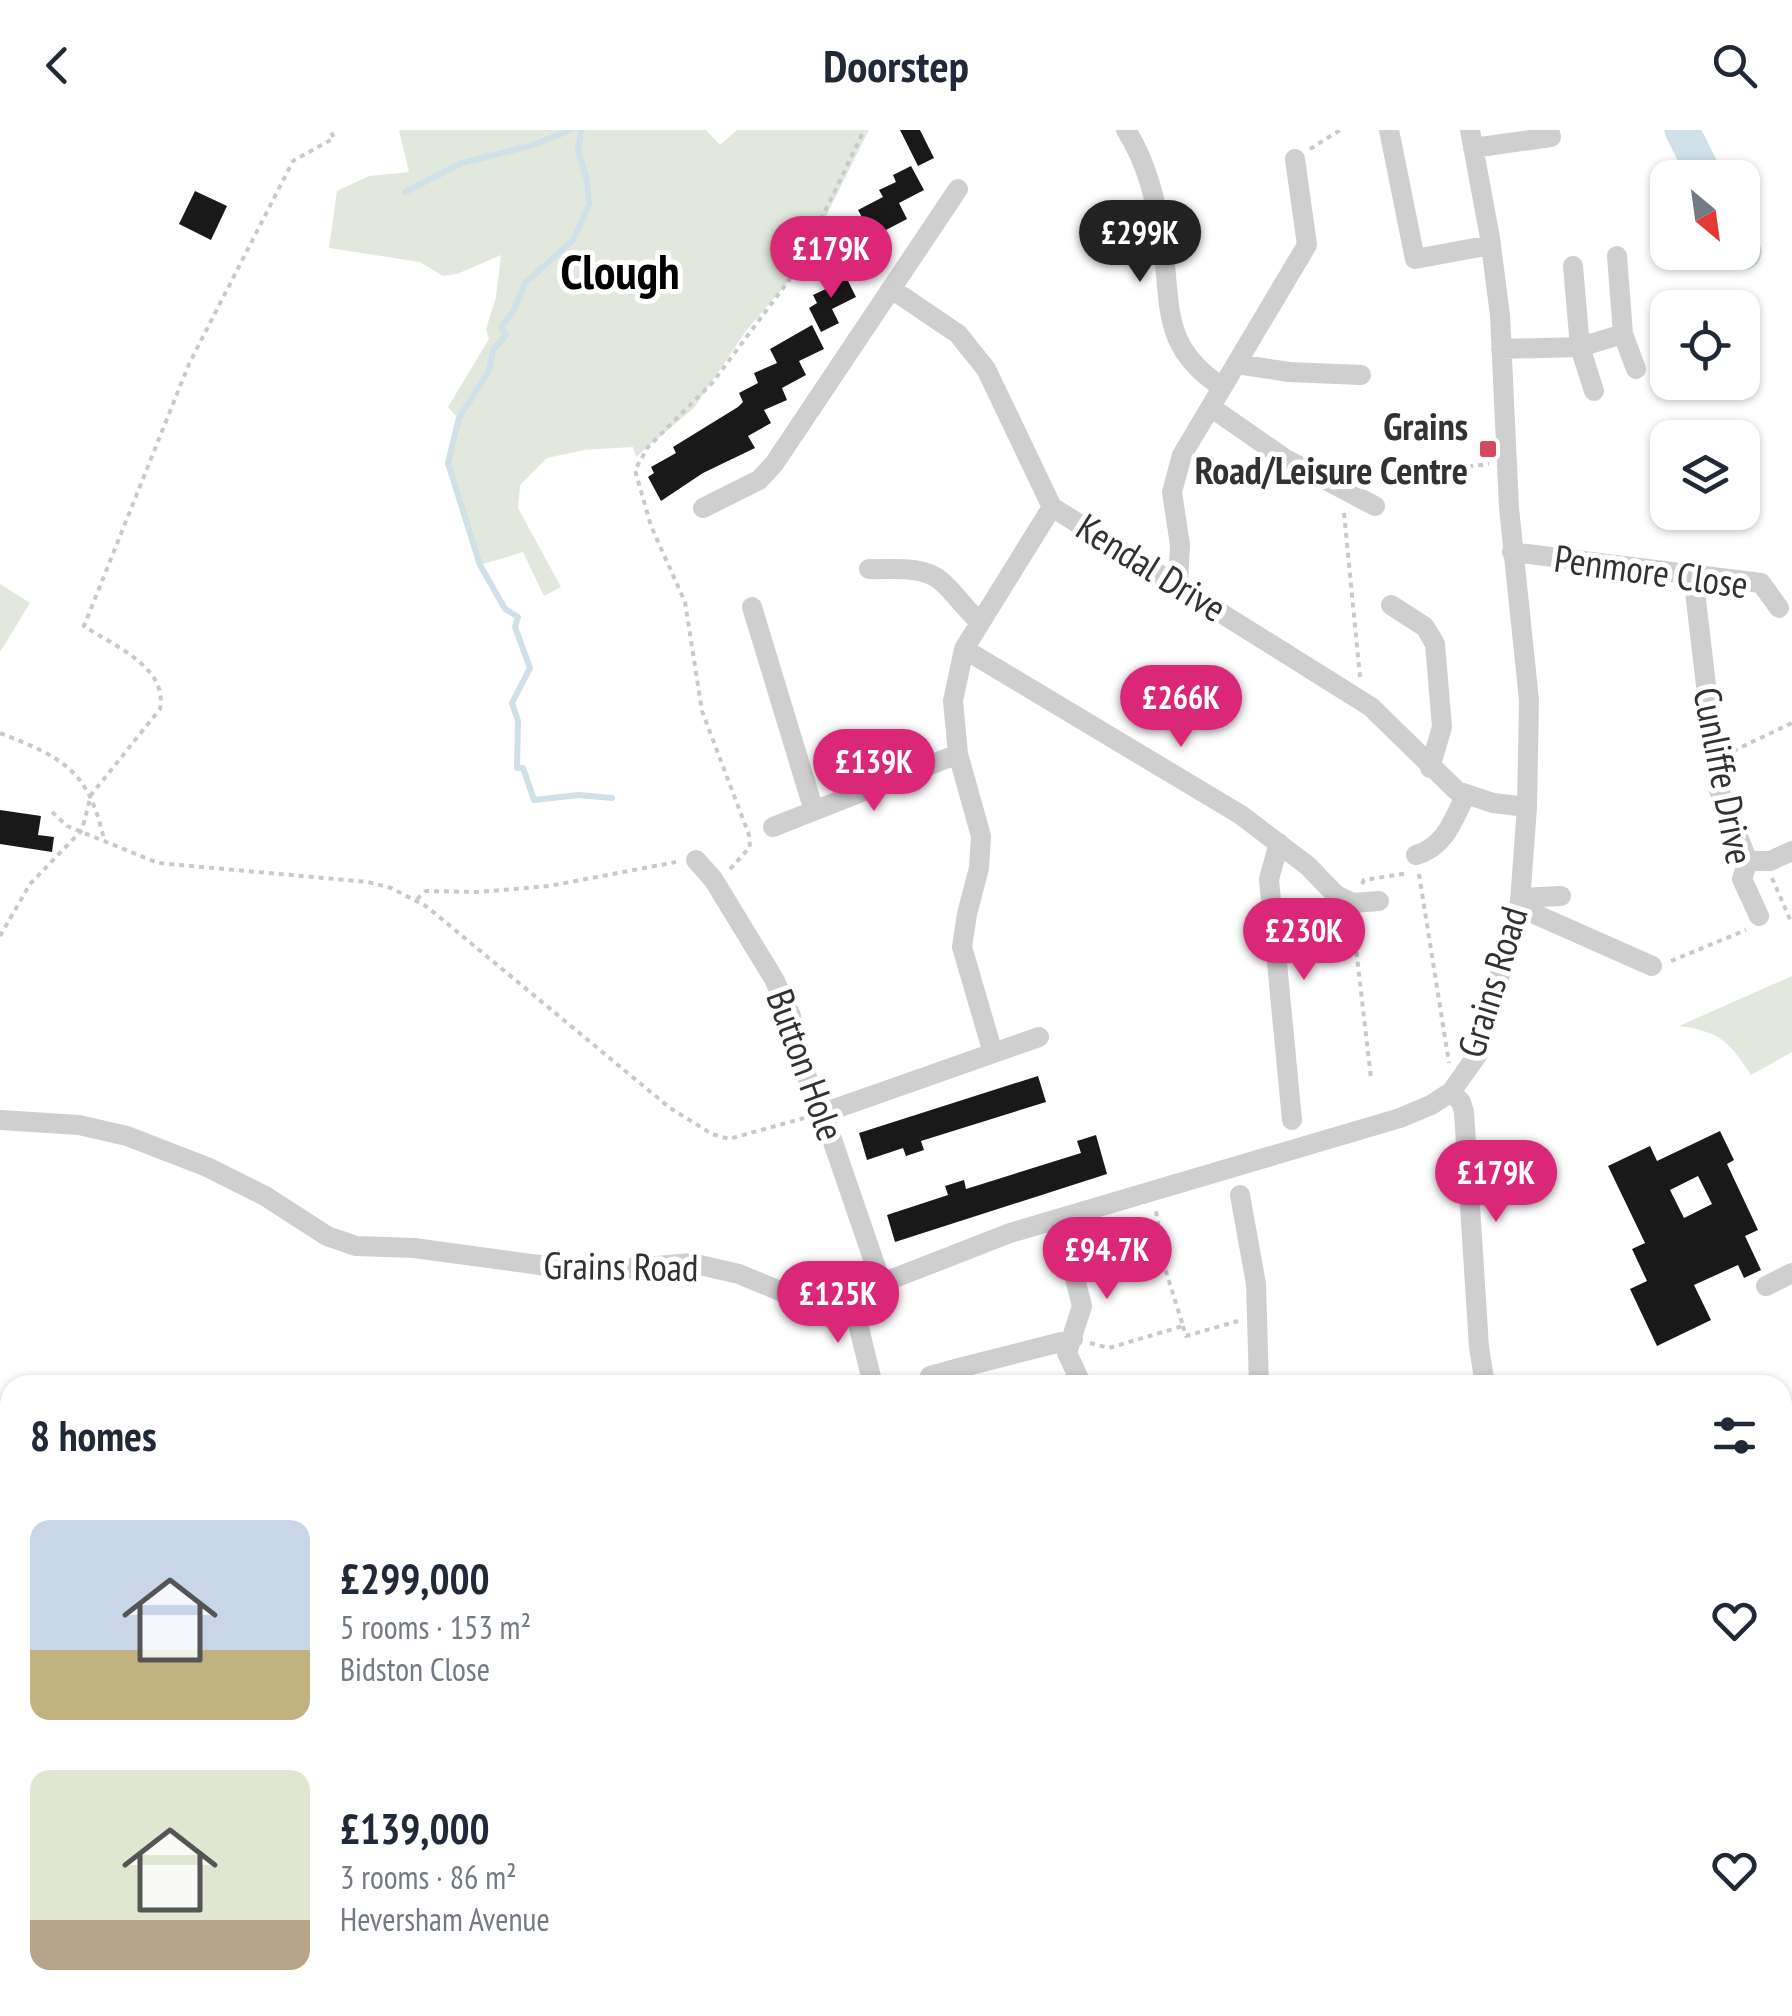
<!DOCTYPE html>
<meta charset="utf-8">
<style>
:root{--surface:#fff;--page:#f2f2f3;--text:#1f2937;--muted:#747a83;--accent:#db2777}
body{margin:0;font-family:"PT Sans Narrow",sans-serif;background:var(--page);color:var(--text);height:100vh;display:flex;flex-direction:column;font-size:38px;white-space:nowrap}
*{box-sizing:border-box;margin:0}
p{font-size:32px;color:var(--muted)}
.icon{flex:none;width:55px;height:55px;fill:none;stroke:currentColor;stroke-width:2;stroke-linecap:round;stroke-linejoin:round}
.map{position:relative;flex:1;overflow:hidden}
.drawer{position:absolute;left:0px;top:1245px;width:1792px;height:642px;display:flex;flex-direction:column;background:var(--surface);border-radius:30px 30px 0 0;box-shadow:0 2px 8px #0004}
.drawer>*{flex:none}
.needle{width:65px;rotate:151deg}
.controls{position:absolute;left:1650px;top:30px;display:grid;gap:20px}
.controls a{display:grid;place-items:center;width:110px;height:110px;border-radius:20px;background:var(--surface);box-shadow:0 2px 8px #0004;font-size:50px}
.price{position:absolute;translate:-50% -85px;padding:0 22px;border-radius:35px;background:var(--accent);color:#fff;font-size:32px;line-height:65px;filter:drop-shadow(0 2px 5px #0008)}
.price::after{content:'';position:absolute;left:50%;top:60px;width:30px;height:22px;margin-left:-15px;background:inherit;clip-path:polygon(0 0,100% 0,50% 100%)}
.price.on{background:#222;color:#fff}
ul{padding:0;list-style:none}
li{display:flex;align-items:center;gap:30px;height:250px;padding:0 30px}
li span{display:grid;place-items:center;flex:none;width:280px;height:200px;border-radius:20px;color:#555}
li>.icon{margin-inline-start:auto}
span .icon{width:120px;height:120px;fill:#fffc;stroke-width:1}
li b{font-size:42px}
h2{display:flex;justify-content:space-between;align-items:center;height:120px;padding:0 30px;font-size:42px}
header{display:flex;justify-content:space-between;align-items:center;height:130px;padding:0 30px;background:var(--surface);font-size:45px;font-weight:800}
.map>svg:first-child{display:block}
.green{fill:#e2e8dc}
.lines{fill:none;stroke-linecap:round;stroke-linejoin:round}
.stream{stroke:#cee0e8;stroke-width:6}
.river{stroke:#cee0e8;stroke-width:35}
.building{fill:#191919;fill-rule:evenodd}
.path{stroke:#c9c9c9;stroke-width:4;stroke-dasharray:5 5;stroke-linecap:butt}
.minor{stroke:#cfcfcf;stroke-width:20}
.major{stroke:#aaa;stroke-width:25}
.poi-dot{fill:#d34a5c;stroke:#fff;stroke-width:4}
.labels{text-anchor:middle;stroke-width:10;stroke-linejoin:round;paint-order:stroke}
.poi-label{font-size:38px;font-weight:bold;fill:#323232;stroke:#fff;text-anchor:end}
.street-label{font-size:38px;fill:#323232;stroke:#fff}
.district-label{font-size:48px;font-weight:bold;fill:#000;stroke:#fff}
</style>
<header><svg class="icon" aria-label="back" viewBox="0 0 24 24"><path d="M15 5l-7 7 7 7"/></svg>Doorstep<svg class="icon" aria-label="search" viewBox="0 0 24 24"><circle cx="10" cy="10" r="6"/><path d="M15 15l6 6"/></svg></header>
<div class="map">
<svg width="1792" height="1886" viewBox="0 0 1792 1886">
<rect width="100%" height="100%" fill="#fff"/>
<path class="green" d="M399 0H706L720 15 737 0H869L820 98 802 118 799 139 746 201 694 278 636 327 633 317 584 320 547 328 520 355 518 378 561 457 544 466 523 422 480 435 448 333 459 289 448 277 489 209 486 199 496 167 501 125 457 144 443 146 420 132 329 118 337 61 369 46 409 42Z
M0 454 30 473 0 522Z
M1792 846V922L1751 945C1730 912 1719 901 1679 896Z"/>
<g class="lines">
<path class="stream" d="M581 0 578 21 587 50 589 75 573 110 525 153 513 182 501 197 506 205 493 220 489 241 459 288 448 333 480 435 505 479 518 487 515 497 530 538 512 573 518 591 517 638H523L534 670 579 665 612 668
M405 62 462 33 533 15 571 0"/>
<path class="river" d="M1682 0 1706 48
M1742 118 1744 122"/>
</g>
<path class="building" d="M900 0H920L934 28 918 36Z
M911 36 924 60 899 73 907 89 884 101 891 115 872 124 859 100 867 96 858 80 883 67 879 60 896 52 893 45Z
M195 61 227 76 211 110 179 94Z
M860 117 872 141 853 150 841 126Z
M844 143 856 167 832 179 839 193 821 202 809 178 817 173 813 165 828 158 825 152Z
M812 195 824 219 799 231 806 245 782 258 787 270 764 280 771 293 748 306 755 318 703 343 661 371 648 347 654 343 651 337 676 323 673 317 738 277 743 272 739 263 758 253 754 243 777 233 770 219Z
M0 680 41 686 38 705 54 707 52 722 0 714Z
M1038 946 1046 972 921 1011 924 1020 906 1026 903 1018 867 1030 859 1003Z
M1720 1001 1734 1030 1727 1034 1758 1100 1745 1106 1761 1140 1744 1148 1738 1135 1694 1155 1711 1190 1657 1216 1630 1159 1647 1151 1632 1119 1645 1113 1608 1036 1650 1016 1657 1031ZM1698 1046 1712 1074 1684 1088 1670 1060Z
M1096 1005 1107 1044 895 1112 887 1085 948 1065 945 1056 964 1050 966 1059 1081 1023 1077 1011Z"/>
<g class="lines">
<path class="path" d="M1310 19 1340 0
M1369 349 1489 334
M1344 383 1360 547
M0 603C64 628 89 641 104 710
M1733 621 1792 593
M52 682 67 696 158 733 368 752 391 758 426 776 670 978 712 1004 729 1009 804 988
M730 739 750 717 749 705 702 581 685 472 651 396 635 340 648 317 713 252 798 138 864 0
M1419 744 1449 933
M1772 748 1792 794
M1362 754 1364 750 1409 743
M417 769 426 761 478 762 549 756 676 732
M1353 792 1371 948
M0 806 30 754 82 700 91 665 160 579C168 537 114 516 84 496L189 234 293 31 334 8 330 0
M1671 831 1746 800
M1183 1196 1186 1206 1238 1191
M1090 1213 1109 1218 1183 1196 1165 1138 1156 1081
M0 1797 10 1788"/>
<path class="minor" d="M1126 0C1147 33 1156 71 1162 109 1172 174 1159 216 1222 257
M1389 0 1415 129 1491 115
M1473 18 1551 7 1549 0
M1617 126 1623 204 1636 239
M1573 136 1580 217 1594 261
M893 160 958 204 986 239 1052 377 1371 577 1457 661 1493 673 1527 677
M1501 219 1580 217 1623 204
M1237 234 1289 242 1361 245
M1212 278 1284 328 1375 376
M703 378 759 350 774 334 958 59
M1512 422 1761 453 1779 478
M869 439C891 440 923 435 941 451 955 463 965 479 980 492
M1693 444 1718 658 1748 731 1742 749 1759 786
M1178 453 1180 415 1172 362 1182 325 1307 115 1295 29
M1391 475 1425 497 1435 514 1442 597 1430 638
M752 477 814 681
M964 519 1241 685 1308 736 1336 765 1353 773 1379 771
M773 697 958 624
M1279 713 1269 749 1292 990
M1416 725C1445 717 1454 689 1466 664
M696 730 713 749 774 849 791 886 802 936 823 983 882 1155
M1748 731H1770L1792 721
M1520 768 1561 766
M1519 777 1652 836
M993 923 962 817 967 784 979 738 981 706 958 624 953 571 964 519 1052 377
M1451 962 1461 972 1464 982 1479 1217 1485 1255
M823 983 1039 907
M0 990 79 995 127 1006 207 1037 265 1066 327 1106 356 1116 414 1118 591 1142 691 1133 739 1144 780 1161 815 1166 851 1165 1010 1103 1400 988 1431 975 1451 962 1478 924 1520 772 1527 677 1529 570 1509 378 1500 185 1490 108 1470 0
M1240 1065 1256 1154 1259 1255
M1064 1105 1082 1176 1067 1223 1082 1255
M1766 1156 1792 1143
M851 1165 873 1255
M930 1246 963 1237
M969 1255 963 1237 1073 1209
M1782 1381H1792
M1782 1645 1792 1637
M0 1708 10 1714
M1782 1725 1792 1743
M1782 1867 1787 1886
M163 1878 166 1886
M1016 1878V1886
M1386 1878 1391 1886
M1735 1878 1739 1886
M1490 1886H1503"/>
<path class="major" d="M0 1679 10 1683
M321 1878 326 1886"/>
</g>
<rect class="poi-dot" x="1478" y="309" width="20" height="20" rx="5"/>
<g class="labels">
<g class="poi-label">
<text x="1468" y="310">Grains<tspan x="1468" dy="44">Road/Leisure Centre</tspan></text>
</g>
<g class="street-label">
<text transform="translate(1151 438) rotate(32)" y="13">Kendal Drive</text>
<text transform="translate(1651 442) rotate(8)" y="13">Penmore Close</text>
<text transform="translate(1723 646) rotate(79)" y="13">Cunliffe Drive</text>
<text transform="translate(1493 852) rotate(-73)" y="13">Grains Road</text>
<text transform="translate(805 935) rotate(70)" y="13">Button Hole</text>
<text transform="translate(621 1137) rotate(1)" y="13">Grains Road</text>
</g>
<g class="district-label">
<text x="620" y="159">Clough</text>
</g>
</g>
</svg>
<div class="controls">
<a><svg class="needle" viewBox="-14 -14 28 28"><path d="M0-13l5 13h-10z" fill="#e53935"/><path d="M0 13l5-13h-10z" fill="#747a83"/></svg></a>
<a><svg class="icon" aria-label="locate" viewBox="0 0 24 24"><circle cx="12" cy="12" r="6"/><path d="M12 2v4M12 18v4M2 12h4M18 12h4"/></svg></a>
<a><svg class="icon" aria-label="layers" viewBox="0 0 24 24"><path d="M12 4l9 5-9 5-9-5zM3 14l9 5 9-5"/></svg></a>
</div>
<b class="price on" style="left:1140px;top:155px">£299K</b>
<b class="price" style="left:831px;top:171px">£179K</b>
<b class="price" style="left:1181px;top:620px">£266K</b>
<b class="price" style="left:874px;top:684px">£139K</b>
<b class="price" style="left:1304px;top:853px">£230K</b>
<b class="price" style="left:1496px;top:1095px">£179K</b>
<b class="price" style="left:1107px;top:1172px">£94.7K</b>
<b class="price" style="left:838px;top:1216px">£125K</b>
<section class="drawer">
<h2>8 homes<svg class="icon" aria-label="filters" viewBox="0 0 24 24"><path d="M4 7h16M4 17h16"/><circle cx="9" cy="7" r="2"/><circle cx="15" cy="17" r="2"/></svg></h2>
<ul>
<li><span style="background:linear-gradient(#c9d6e8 65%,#c2b280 0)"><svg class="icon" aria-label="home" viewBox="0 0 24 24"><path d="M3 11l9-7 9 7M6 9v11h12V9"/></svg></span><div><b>£299,000</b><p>5 rooms · 153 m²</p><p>Bidston Close</p></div><svg class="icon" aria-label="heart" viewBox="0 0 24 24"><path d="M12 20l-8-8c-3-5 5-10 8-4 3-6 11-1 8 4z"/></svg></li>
<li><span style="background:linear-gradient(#dfe7d0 75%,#b9a48a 0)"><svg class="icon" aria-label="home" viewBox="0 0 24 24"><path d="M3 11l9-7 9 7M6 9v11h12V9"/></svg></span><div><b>£139,000</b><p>3 rooms · 86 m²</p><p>Heversham Avenue</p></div><svg class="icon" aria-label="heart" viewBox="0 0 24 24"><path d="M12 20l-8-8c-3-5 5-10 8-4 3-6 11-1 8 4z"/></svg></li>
</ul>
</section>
</div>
